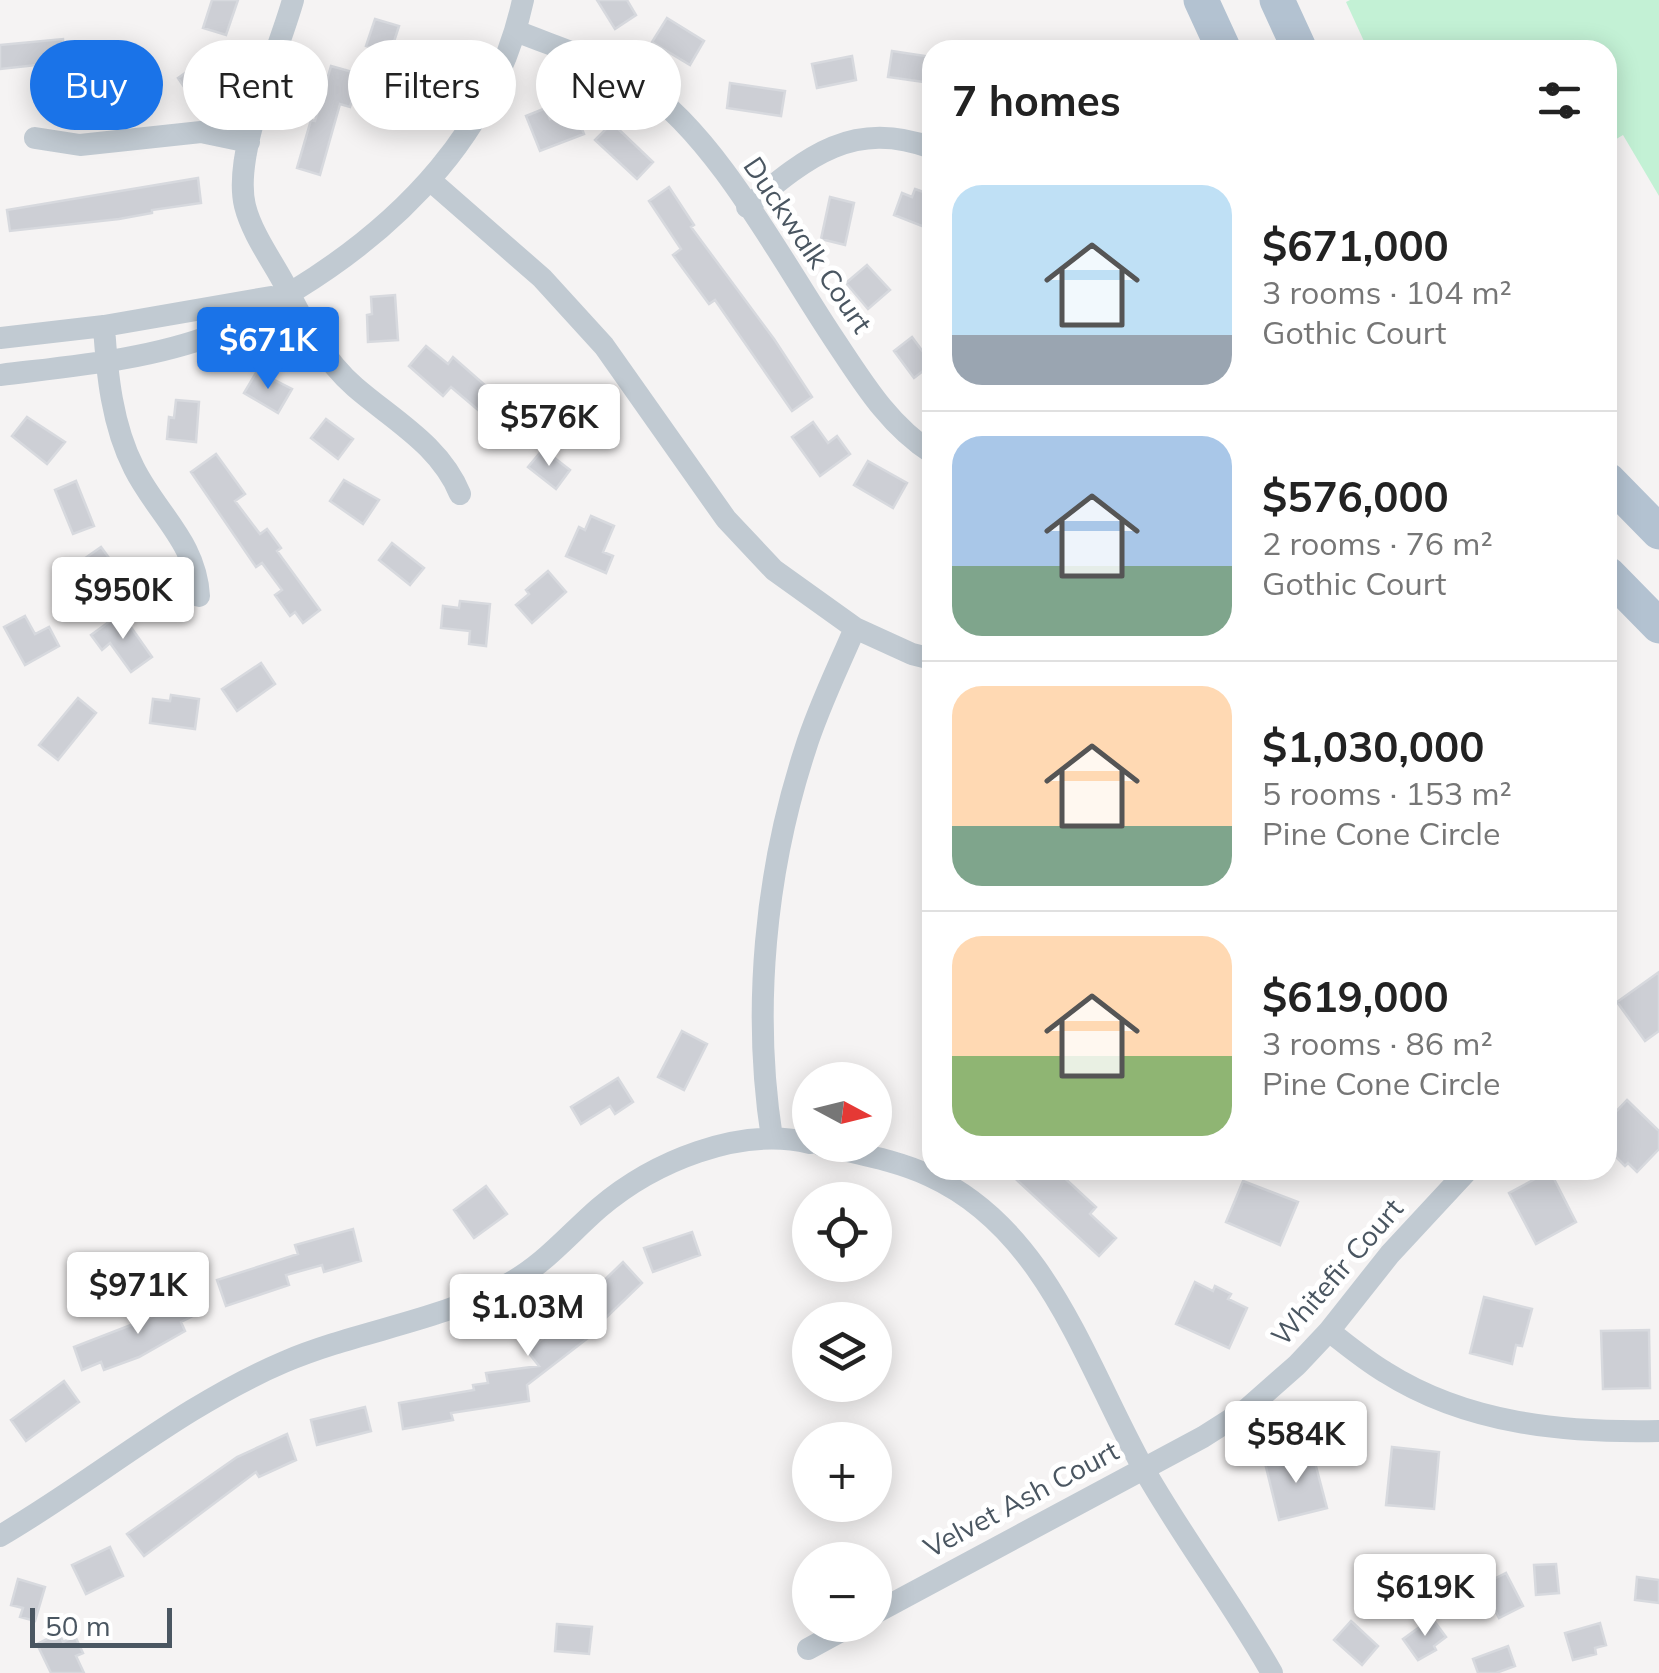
<!DOCTYPE html>
<meta charset="utf-8">
<style>
:root{--surface:#fff;--page:#f6f6f6;--text:#222;--muted:#767676;--line:#e0e0e0;--accent:#1a73e8}
body{margin:0;font-family:Mulish,sans-serif;background:var(--page);color:var(--text);height:100vh;display:flex;flex-direction:column;font-size:38px;white-space:nowrap}
*{box-sizing:border-box;margin:0}
p{font-size:32px;color:var(--muted)}
.icon{flex:none;width:55px;height:55px;fill:none;stroke:currentColor;stroke-width:2;stroke-linecap:round;stroke-linejoin:round}
.map{position:relative;flex:1;overflow:hidden}
.panel{position:absolute;left:922px;top:40px;width:695px;height:1140px;display:flex;flex-direction:column;background:var(--surface);border-radius:30px;box-shadow:0 5px 25px #0003}
.panel>*{flex:none}
.top-card{position:absolute;left:30px;top:40px;width:742px;height:90px;display:flex;gap:20px}
.needle{width:65px;rotate:97deg}
.buttons{position:absolute;left:792px;top:1062px;display:grid;gap:20px}
.buttons a{display:grid;place-items:center;width:100px;height:100px;border-radius:50%;background:var(--surface);box-shadow:0 5px 25px #0003;font-size:50px}
.scale{position:absolute;left:30px;bottom:25px;width:142px;box-sizing:border-box;padding-left:10px;border:5px solid #4a5661;border-top:0;font-size:28px;line-height:35px;white-space:nowrap;color:#4a5661;-webkit-text-stroke:8px #fff;paint-order:stroke}
.price{position:absolute;translate:-50% -85px;padding:0 22px;border-radius:10px;background:#fff;color:#222;font-size:32px;line-height:65px;filter:drop-shadow(0 2px 5px #0008)}
.price::after{content:'';position:absolute;left:50%;top:60px;width:30px;height:22px;margin-left:-15px;background:inherit;clip-path:polygon(0 0,100% 0,50% 100%)}
.price.active{background:var(--accent);color:#fff}
ul{padding:0;list-style:none}
li{display:flex;align-items:center;gap:30px;height:250px;padding:0 30px}
li+li{border-top:2px solid var(--line)}
li span{display:grid;place-items:center;flex:none;width:280px;height:200px;border-radius:30px;color:#555}
li>.icon{margin-inline-start:auto}
span .icon{width:120px;height:120px;fill:#fffc;stroke-width:1}
li b{font-size:42px}
h2{display:flex;justify-content:space-between;align-items:center;height:120px;padding:0 30px;font-size:42px}
.chip{padding:0 35px;border-radius:45px;background:var(--surface);box-shadow:0 5px 25px #0003;font-size:35px;line-height:90px}
.chip.active{background:var(--accent);color:#fff}
.map>svg:first-child{display:block}
.green{fill:#c3f1d5}
.building{fill:#cdcfd5;stroke:#d7d9de;stroke-width:2.5}
.lines{fill:none;stroke-linecap:round;stroke-linejoin:round}
.minor{stroke:#c1cad2;stroke-width:22}
.primary{stroke:#b3c2d1;stroke-width:35}
.labels{text-anchor:middle;stroke-width:10;stroke-linejoin:round;paint-order:stroke}
.street-label{font-size:28px;fill:#4a5661;stroke:#fff}
</style>
<div class="map">
<svg width="1659" height="1673" viewBox="0 0 1659 1673">
<rect width="100%" height="100%" fill="#f5f3f3"/>
<path class="green" d="M1350 0H1659V196L1623 135 1608 144V50H1368L1346 2Z"/>
<path class="building" d="M212 0H238L226 35 203 28Z
M597 0H627L636 15 615 29Z
M667 18 704 41 690 65 652 42Z
M375 19 399 26 390 54 366 46Z
M63 39 65 62 0 69V45Z
M216 51 231 73 193 100 178 78Z
M892 51 932 57 931 83 888 77Z
M852 56 856 80 817 88 812 64Z
M331 66 360 74 350 107 340 104 320 175 297 168 311 120 315 121Z
M136 69 140 94 112 98 108 73Z
M730 83 785 91 781 116 727 108Z
M546 108 550 119 574 109 584 134 540 151 526 116Z
M612 123 653 162 637 179 595 140Z
M198 178 201 203 152 210V213L119 219 10 231 7 210Z
M669 187 694 225 691 227 774 339 812 397 792 411 715 300 709 304 673 255 681 249 649 201Z
M915 189 932 195V230L894 215 902 193 912 197Z
M830 197 854 203 845 245 821 239Z
M867 265 890 290 868 309 846 283Z
M395 295 398 340 368 342 367 315 372 314 371 297Z
M912 337 932 364 914 378 894 351Z
M426 346 448 364 453 357 512 409 497 426 451 387 443 396 409 366Z
M257 371 292 389 278 413 244 393Z
M176 400 199 402 196 442 167 439 169 417 174 418Z
M27 417 65 442 47 464 12 436Z
M326 419 353 439 338 459 311 438Z
M813 422 828 443 837 436 850 454 820 476 792 437Z
M543 449 570 470 556 489 528 467Z
M216 454 245 494 235 501 260 534 267 529 281 548 277 551 320 610 303 623 295 612 290 616 275 595 282 590 262 563 256 567 191 472Z
M868 461 907 483 893 508 854 485Z
M344 480 379 500 363 524 330 501Z
M76 481 94 526 73 534 55 490Z
M591 516 614 526 603 552 613 556 606 573 566 556 579 527 585 530Z
M392 543 424 568 410 585 379 560Z
M101 547 112 562 116 559 132 582 107 599 81 561Z
M548 571 566 592 532 623 516 605 529 594 526 590Z
M460 601 490 604 486 646 469 644 470 631 441 628 443 606 459 608Z
M121 613 152 657 131 672 110 643 102 650 91 635Z
M25 616 35 634 49 627 59 646 25 665 4 627Z
M261 663 275 684 237 711 222 689Z
M171 695 199 699 195 729 150 723 153 699 170 701Z
M78 698 96 713 58 760 39 745Z
M1659 972V1031L1645 1041 1617 1002Z
M682 1031 707 1044 684 1090 658 1077Z
M618 1078 633 1102 615 1114 610 1106 581 1124 571 1107Z
M1627 1100 1659 1131V1149L1637 1172 1628 1163 1625 1166 1608 1149V1120Z
M1006 1170H1056L1096 1207 1090 1214 1116 1238 1099 1256Z
M1550 1171 1576 1222 1536 1244 1509 1193Z
M1243 1181 1298 1202 1280 1245 1226 1222Z
M486 1186 507 1214 474 1238 454 1210Z
M353 1229 361 1261 324 1272 322 1265 286 1275 289 1285 226 1306 217 1280 298 1254 295 1245Z
M692 1232 700 1255 653 1272 644 1248Z
M623 1262 642 1283 590 1333 592 1335 527 1385 529 1401 451 1413 453 1420 403 1429 399 1403 474 1390 473 1385 488 1383 486 1373 539 1366 527 1351 592 1300 588 1296Z
M1195 1282 1213 1291 1215 1286 1231 1294 1228 1299 1247 1308 1229 1348 1176 1324Z
M194 1293 203 1311 181 1322 185 1331 139 1357 104 1370 101 1362 82 1370 74 1347 149 1318Z
M1484 1297 1532 1309 1522 1346 1516 1345 1512 1364 1470 1353Z
M1649 1330 1650 1388 1603 1389 1601 1331Z
M64 1381 79 1402 26 1441 11 1420Z
M365 1407 371 1431 317 1445 311 1420Z
M287 1434 296 1460 259 1477 256 1472 144 1556 127 1534 237 1457Z
M1392 1447 1439 1452 1434 1509 1386 1505Z
M1312 1451 1327 1508 1279 1520 1265 1463Z
M110 1547 123 1576 86 1594 72 1565Z
M1556 1564 1559 1593 1536 1595 1534 1565Z
M1506 1573 1523 1606 1499 1618 1482 1585Z
M1637 1577 1659 1580V1603L1635 1600Z
M18 1579 45 1587 35 1621 20 1617 23 1608 11 1605Z
M1432 1618 1446 1637 1434 1646 1436 1650 1418 1660 1403 1639Z
M1351 1621 1378 1646 1362 1665 1334 1640Z
M1600 1623 1606 1645 1595 1648 1596 1654 1573 1660 1565 1633Z
M557 1624 592 1627 589 1654 555 1651Z
M59 1633 63 1642 75 1636 83 1653 76 1656 84 1673H51L37 1644Z
M1508 1646 1515 1666 1496 1673H1478L1473 1659Z"/>
<g class="lines">
<path class="minor" d="M293 0C278 54 232 153 245 206 252 234 273 262 286 287 304 323 324 360 355 387 393 420 440 445 460 494
M516 31C558 48 603 61 641 86 716 135 783 263 834 339 862 381 888 425 932 453
M35 138 80 145 201 132 249 142
M431 181 542 278 604 346 726 519 774 570 855 628 912 654 932 659
M747 207C806 158 852 118 932 148
M104 326C107 374 112 425 134 468 157 514 196 542 199 596
M0 338 104 326 271 297
M0 375C72 366 148 360 216 334 244 323 270 306 295 290 404 223 495 129 523 0
M772 1138C752 1011 765 872 805 750 818 708 838 668 855 628
M821 1145C858 1154 896 1160 930 1176 1046 1229 1085 1363 1142 1466 1182 1537 1232 1602 1272 1673
M1329 1331C1347 1345 1365 1360 1385 1372 1467 1424 1565 1433 1659 1431
M0 1536C96 1480 181 1406 284 1362 357 1331 436 1322 506 1285 542 1267 569 1234 599 1208 653 1162 739 1126 810 1143
M875 1613 1203 1437 1247 1409 1297 1365 1329 1331 1390 1254 1468 1170
M808 1649 852 1625"/>
<path class="primary" d="M1201 0 1224 50
M1277 0 1300 50
M1608 480 1659 532
M1608 574 1659 626"/>
</g>
<g class="labels">
<g class="street-label">
<text transform="translate(808 245) rotate(56)" y="10">Duckwalk Court</text>
<text transform="translate(1337 1272) rotate(-49)" y="10">Whitefir Court</text>
<text transform="translate(1021 1499) rotate(-28)" y="10">Velvet Ash Court</text>
</g>
</g>
</svg>
<div class="buttons">
<a><svg class="needle" viewBox="-14 -14 28 28"><path d="M0-13l5 13h-10z" fill="#e53935"/><path d="M0 13l5-13h-10z" fill="#767676"/></svg></a>
<a><svg class="icon" aria-label="locate" viewBox="0 0 24 24"><circle cx="12" cy="12" r="6"/><path d="M12 2v4M12 18v4M2 12h4M18 12h4"/></svg></a>
<a><svg class="icon" aria-label="layers" viewBox="0 0 24 24"><path d="M12 4l9 5-9 5-9-5zM3 14l9 5 9-5"/></svg></a>
<a>+</a>
<a>−</a>
</div>
<div class="scale">50 m</div>
<b class="price active" style="left:268px;top:392px">$671K</b>
<b class="price" style="left:549px;top:469px">$576K</b>
<b class="price" style="left:123px;top:642px">$950K</b>
<b class="price" style="left:138px;top:1337px">$971K</b>
<b class="price" style="left:528px;top:1359px">$1.03M</b>
<b class="price" style="left:1296px;top:1486px">$584K</b>
<b class="price" style="left:1425px;top:1639px">$619K</b>
<div class="top-card">
<a class="chip active">Buy</a>
<a class="chip">Rent</a>
<a class="chip">Filters</a>
<a class="chip">New</a>
</div>
<section class="panel">
<h2>7 homes<svg class="icon" aria-label="filters" viewBox="0 0 24 24"><path d="M4 7h16M4 17h16"/><circle cx="9" cy="7" r="2"/><circle cx="15" cy="17" r="2"/></svg></h2>
<ul>
<li><span style="background:linear-gradient(#bfe0f5 75%,#9aa5b1 0)"><svg class="icon" aria-label="home" viewBox="0 0 24 24"><path d="M3 11l9-7 9 7M6 9v11h12V9"/></svg></span><div><b>$671,000</b><p>3 rooms · 104 m²</p><p>Gothic Court</p></div></li>
<li><span style="background:linear-gradient(#a9c7e8 65%,#7fa58c 0)"><svg class="icon" aria-label="home" viewBox="0 0 24 24"><path d="M3 11l9-7 9 7M6 9v11h12V9"/></svg></span><div><b>$576,000</b><p>2 rooms · 76 m²</p><p>Gothic Court</p></div></li>
<li><span style="background:linear-gradient(#ffd9b3 70%,#7fa58c 0)"><svg class="icon" aria-label="home" viewBox="0 0 24 24"><path d="M3 11l9-7 9 7M6 9v11h12V9"/></svg></span><div><b>$1,030,000</b><p>5 rooms · 153 m²</p><p>Pine Cone Circle</p></div></li>
<li><span style="background:linear-gradient(#ffd9b3 60%,#8fb573 0)"><svg class="icon" aria-label="home" viewBox="0 0 24 24"><path d="M3 11l9-7 9 7M6 9v11h12V9"/></svg></span><div><b>$619,000</b><p>3 rooms · 86 m²</p><p>Pine Cone Circle</p></div></li>
</ul>
</section>
</div>
